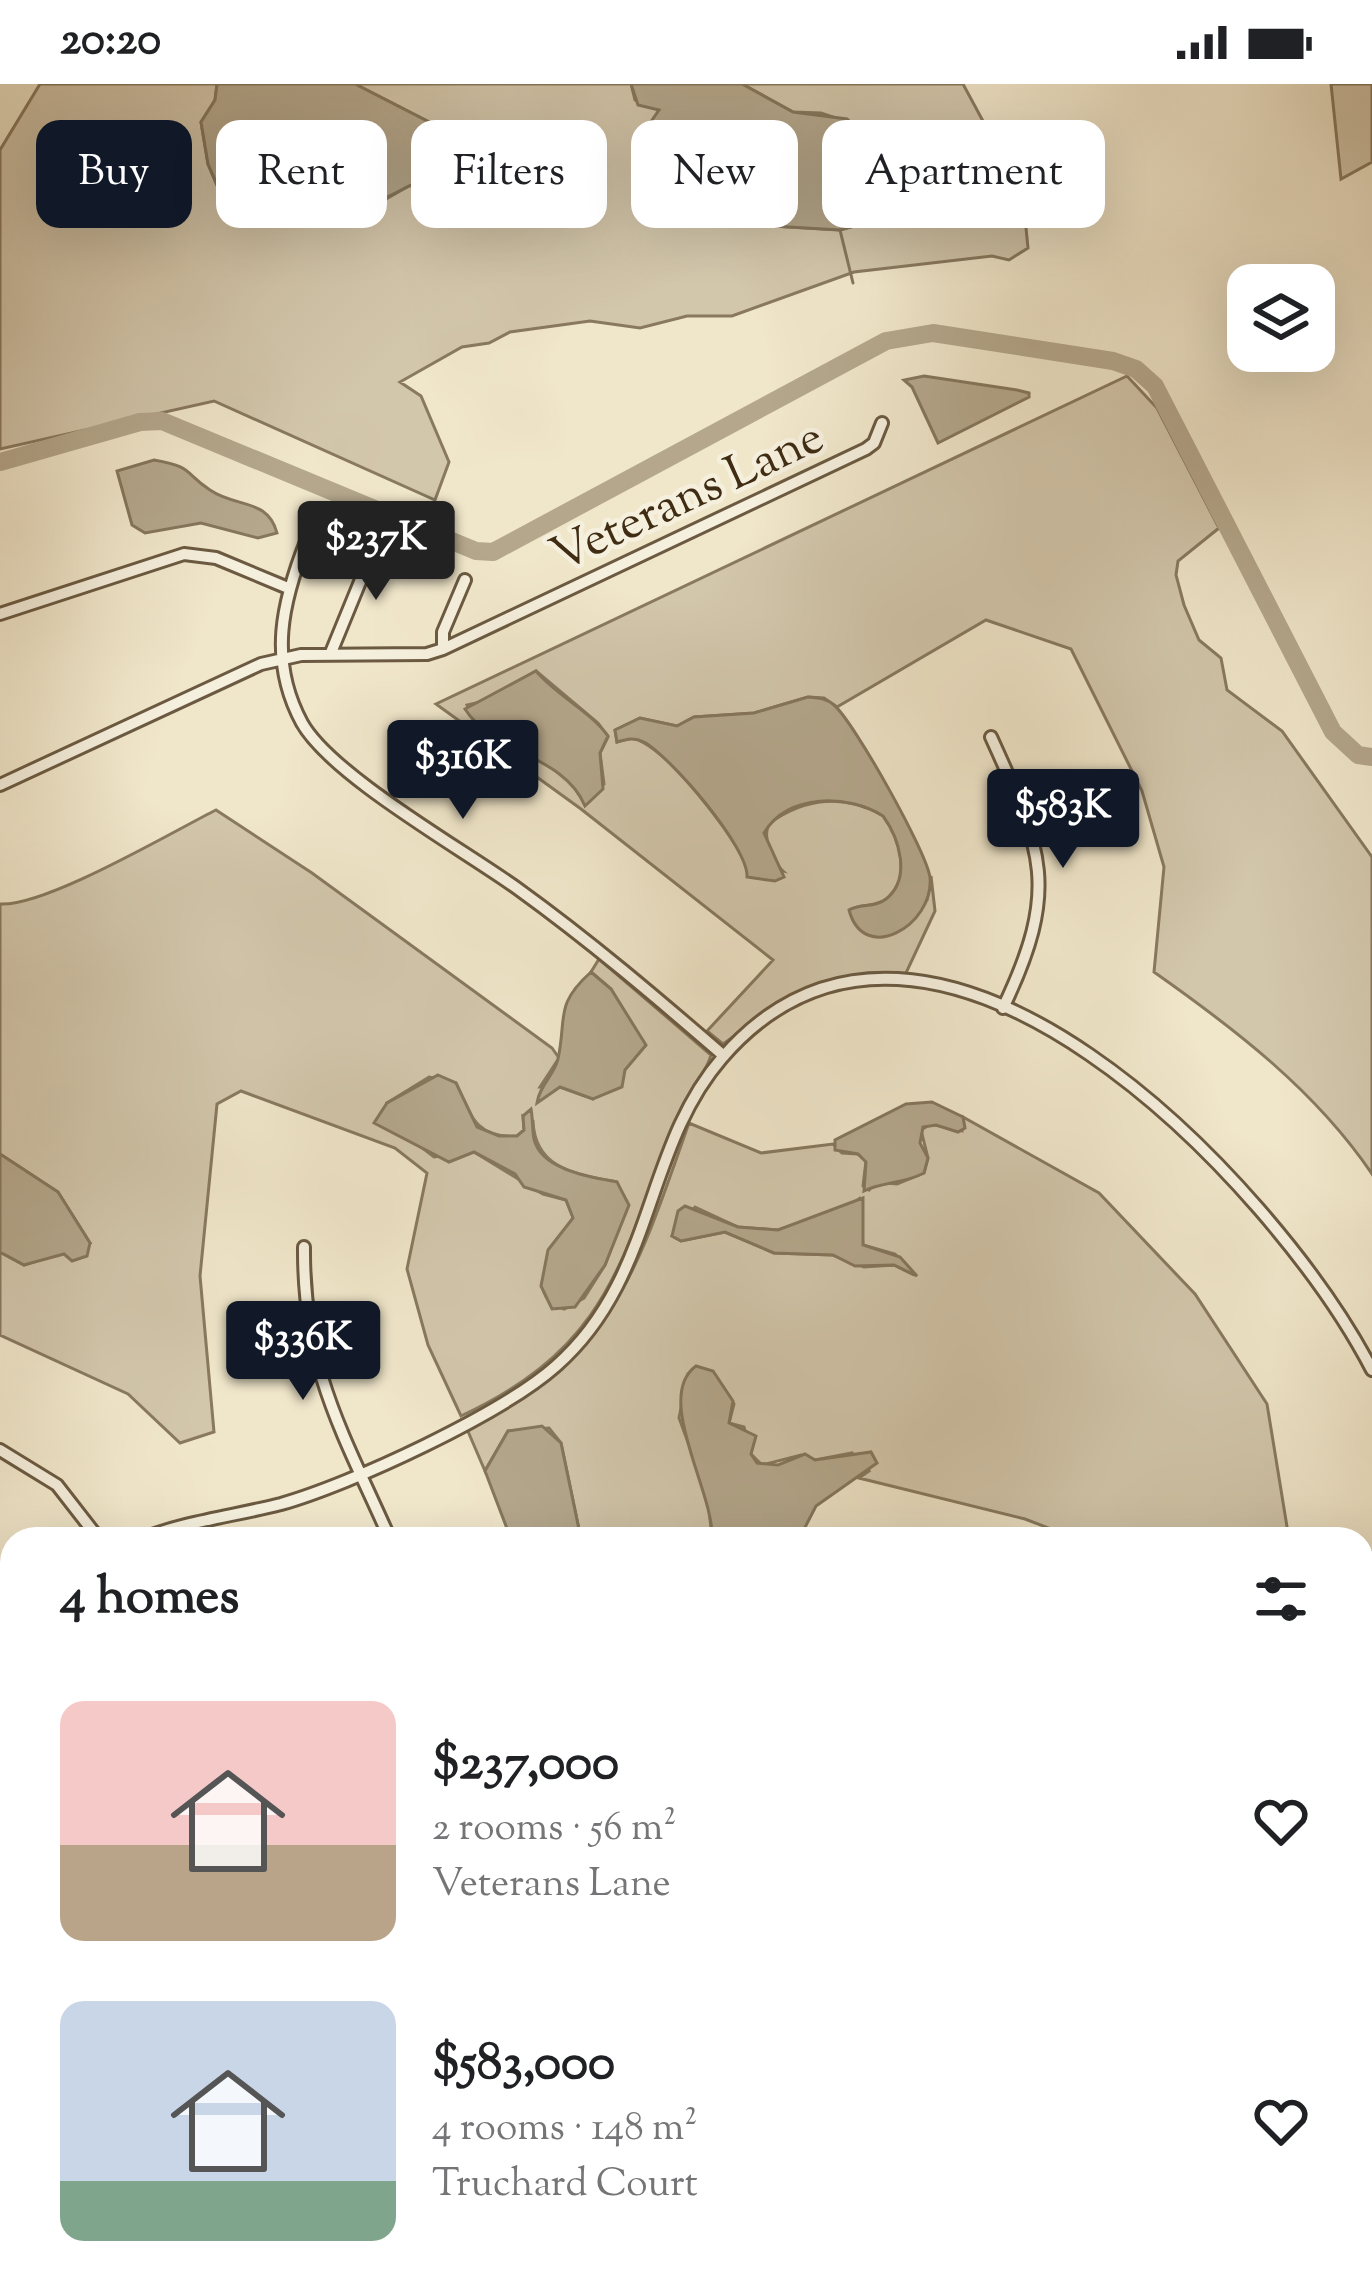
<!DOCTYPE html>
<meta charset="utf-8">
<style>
:root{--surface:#fff;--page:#f2f2f2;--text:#202124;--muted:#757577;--accent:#111827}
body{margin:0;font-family:"Sorts Mill Goudy",serif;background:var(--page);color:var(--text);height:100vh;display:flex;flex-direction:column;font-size:45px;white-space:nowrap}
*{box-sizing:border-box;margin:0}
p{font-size:39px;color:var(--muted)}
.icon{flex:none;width:66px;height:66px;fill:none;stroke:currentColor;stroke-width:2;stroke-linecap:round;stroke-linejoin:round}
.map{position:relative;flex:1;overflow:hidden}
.sheet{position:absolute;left:0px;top:1443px;width:1374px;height:768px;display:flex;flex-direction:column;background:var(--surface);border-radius:36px 36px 0 0;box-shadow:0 12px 48px #0002}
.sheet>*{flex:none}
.banner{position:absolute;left:36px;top:36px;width:1302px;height:108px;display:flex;gap:24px}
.fabs{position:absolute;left:1227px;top:180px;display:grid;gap:24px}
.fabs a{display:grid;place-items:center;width:108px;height:108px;border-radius:24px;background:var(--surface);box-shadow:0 12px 48px #0002;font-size:60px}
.price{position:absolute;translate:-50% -102px;padding:0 27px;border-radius:12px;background:var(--accent);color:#fff;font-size:39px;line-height:78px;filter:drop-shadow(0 3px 6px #0008)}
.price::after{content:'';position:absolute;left:50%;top:72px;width:36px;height:27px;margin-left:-18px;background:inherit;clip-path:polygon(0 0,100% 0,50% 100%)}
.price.active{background:#222;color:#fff}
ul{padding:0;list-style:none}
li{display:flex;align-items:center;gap:36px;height:300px;padding:0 60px}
li span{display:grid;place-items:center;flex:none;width:336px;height:240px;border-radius:24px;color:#555}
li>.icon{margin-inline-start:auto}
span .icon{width:144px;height:144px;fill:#fffc;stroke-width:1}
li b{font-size:51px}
h2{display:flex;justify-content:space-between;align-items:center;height:144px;padding:0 60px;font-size:51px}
.tag{padding:0 42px;border-radius:24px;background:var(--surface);box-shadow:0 12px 48px #0002;font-size:42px;line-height:108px}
.tag.active{background:var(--accent);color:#fff}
.status{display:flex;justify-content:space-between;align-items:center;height:84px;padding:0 60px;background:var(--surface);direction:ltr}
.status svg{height:33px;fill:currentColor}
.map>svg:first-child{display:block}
.green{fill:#d2c6ab;stroke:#88795f;stroke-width:3;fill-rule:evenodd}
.water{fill:#b4a78c;stroke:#85765c;stroke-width:3}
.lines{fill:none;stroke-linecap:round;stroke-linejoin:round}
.stream{stroke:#85765c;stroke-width:3}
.river{stroke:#b4a78c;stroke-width:18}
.minor-casing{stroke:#6b5a41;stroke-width:16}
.minor{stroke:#f5efdd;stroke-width:10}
.labels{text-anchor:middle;stroke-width:9;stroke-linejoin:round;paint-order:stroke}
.street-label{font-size:48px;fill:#3f2c13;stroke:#f5efdd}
</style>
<div class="status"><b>20:20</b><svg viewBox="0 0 49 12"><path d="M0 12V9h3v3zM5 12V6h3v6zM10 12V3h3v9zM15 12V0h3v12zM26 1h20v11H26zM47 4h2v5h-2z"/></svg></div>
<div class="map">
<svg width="1372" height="2211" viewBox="0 0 1372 2211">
<rect width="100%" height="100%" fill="#f0e6ca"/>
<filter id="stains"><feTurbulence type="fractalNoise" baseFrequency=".00167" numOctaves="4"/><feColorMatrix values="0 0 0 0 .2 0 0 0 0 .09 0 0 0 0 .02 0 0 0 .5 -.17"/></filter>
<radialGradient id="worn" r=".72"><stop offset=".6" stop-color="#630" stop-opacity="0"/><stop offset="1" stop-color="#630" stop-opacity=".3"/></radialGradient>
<path class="green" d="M40 0H217L215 16 201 38 208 80 229 130 386 115 435 87 520 58 531 45 441 44 355 0H631L635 16 659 26 651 45 665 41 701 58 726 120 773 142 840 146 912 126 915 99 854 40 821 29 793 28 742 0H963L984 39 1020 82 1028 164 1009 176 992 172 854 188 732 232H687L640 244 590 237 510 248 489 259 462 263 400 298 421 312 449 378 435 416 214 317 0 365V66Z
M1331 0H1372V78L1341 95Z
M1127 292 1157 324 1219 444 1178 477 1176 491 1184 521 1199 556 1221 574 1227 606 1282 647 1372 773V1090C1316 1007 1235 945 1154 888L1164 783 1142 707 1071 565 986 536 837 623 824 614 808 613 754 629 694 633 677 642 640 634 615 646 617 658 633 654C670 665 728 747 748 780L783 787C772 777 761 752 770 739 804 714 846 709 884 732 899 754 912 794 887 815 876 824 861 819 849 826L927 816 931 792 935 827 906 889C857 889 810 899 769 925 752 935 739 950 723 960L707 947 773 876 581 725 436 620ZM536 587 598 639 608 653 600 669 604 700 585 721 570 693 473 635 467 621 489 616Z
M216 726 312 789 552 964 559 974 540 1003H560L593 1015 645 962 611 905 591 888 599 875 711 971C705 993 685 1013 676 1036 620 1176 612 1261 461 1332L428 1261 407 1185 427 1089 395 1064 241 1007 217 1020 200 1192 214 1348 180 1359 128 1310 0 1251V1168L24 1181 90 1159 58 1108 0 1070V820C45 823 170 749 216 726ZM429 993 456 999C470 1031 476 1055 517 1052L524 1046 523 1032 533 1037C535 1086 577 1090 617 1098L627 1122 605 1181 584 1214 564 1225C517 1209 562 1162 573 1133L566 1116 543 1110 474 1068 434 1073 408 1053 387 1019Z
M963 1033 1099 1109 1195 1210 1267 1320 1289 1455H1077L1025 1435 859 1394 869 1387 852 1369 815 1376 801 1371 762 1381 751 1370 744 1343 729 1339 734 1320 717 1295 688 1290 679 1334 708 1413 712 1455H581L561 1359 549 1344 508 1347 485 1387 467 1345C616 1271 637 1185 689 1039L761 1069 833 1060 842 1069 858 1070 866 1077 863 1102 869 1106 876 1098 897 1100 924 1089 928 1074 921 1046 931 1040 962 1047ZM859 1115 863 1161 895 1170 914 1191 894 1181 864 1183 833 1171 774 1169 725 1148 681 1157 672 1152 695 1123 738 1143 778 1146 849 1123Z
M1362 1791 1372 1794V1978L1362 1974Z
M238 2199H795L783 2211H233Z"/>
<path class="water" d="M217 0H355L441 44H533L507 63 435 87C425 97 415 98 403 105 348 136 291 130 230 130L208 80 201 38 215 16Z
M631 0H742L793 28 847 35 915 98 922 113 912 126 840 146 772 142 722 116 701 58 666 41 651 46 648 42 659 26 638 21Z
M924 292 1017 306 1029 309V313L938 359 912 303 904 296Z
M154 376C194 383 183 388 210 406 236 424 268 414 277 449L258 454 201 439 145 449 132 441 117 387Z
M536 587C556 611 590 627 608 652L600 669 603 705 585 722C564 671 493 669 465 625Z
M808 613C818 614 826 614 834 621 854 638 928 770 930 794 934 841 864 882 849 826 860 819 875 824 886 815 912 794 899 754 883 732 849 710 787 709 764 749L784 793 775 797 747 793C749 764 671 673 644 658 634 653 627 655 617 658L615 646 640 634 677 642 694 633 754 629Z
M591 888 611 905 646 961 625 986 622 1003 593 1015 560 1003 537 1019C540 1000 554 992 558 975 567 934 554 921 591 888Z
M438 991 456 999 477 1043 499 1052H517L524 1046 523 1032 531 1025C533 1035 532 1046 534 1055 541 1086 590 1093 617 1098L629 1121 605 1181 575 1223 552 1225 541 1202 548 1166 573 1134 566 1116 524 1103 515 1090 474 1068 449 1078 374 1039 387 1019Z
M932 1018 963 1033 965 1044 958 1048 936 1041 923 1043 920 1059 928 1074 924 1089C903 1100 882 1098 864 1107L866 1078 858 1070 835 1066V1056L906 1020Z
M0 1070 58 1108 90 1159 87 1172 72 1177 64 1170 24 1181 0 1168Z
M863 1114V1161L900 1173 917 1192 894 1181 855 1182 833 1171 774 1169 725 1148 681 1157 672 1152 678 1127 685 1122 738 1143 778 1146Z
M696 1282 713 1287 733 1317 729 1339 756 1352 751 1370 757 1379 778 1381 805 1370 815 1376 871 1368 877 1379 816 1422 799 1455H712C715 1409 653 1313 696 1282Z
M542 1342 561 1359 581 1455H511L485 1387 508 1347Z"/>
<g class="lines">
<path class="stream" d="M840 146 853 199"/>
<path class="river" d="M0 378 140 338 162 337 476 467 493 468 886 257 933 249 1113 277 1136 285 1155 302 1333 648 1358 671 1372 673"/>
<defs>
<path id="minor" d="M307 455C282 518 268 576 302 639 332 692 464 766 518 805 590 857 657 914 724 972
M0 530 184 470 216 474 288 504
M443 565V548L465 496
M330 571 380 449
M991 653C1043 767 1060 805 1003 924
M0 701 261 580 301 571 427 570 443 565 866 365 874 359 882 339
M304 1163C303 1284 343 1349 390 1455
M0 1366 57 1401 99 1455
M141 1455C187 1437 234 1432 281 1420 352 1400 502 1330 556 1282 656 1194 643 1065 722 974 930 733 1276 1101 1372 1286
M1362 1502 1372 1474
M0 1592 12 1559
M1362 1676 1372 1679
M0 1682 12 1725
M0 1966 12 1952
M1362 2086 1372 2089
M14 2199 32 2211
M912 2211 917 2199
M1062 2211 1066 2199
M1212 2211 1216 2199"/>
</defs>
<use href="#minor" class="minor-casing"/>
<use href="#minor" class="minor"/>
</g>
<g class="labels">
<g class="street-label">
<text transform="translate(686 410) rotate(-25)" y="17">Veterans Lane</text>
</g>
</g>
<rect width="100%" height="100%" filter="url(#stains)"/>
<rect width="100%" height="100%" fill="url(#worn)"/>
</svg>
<div class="fabs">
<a><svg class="icon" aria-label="layers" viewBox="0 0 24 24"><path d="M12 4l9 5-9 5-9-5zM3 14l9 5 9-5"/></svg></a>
</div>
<b class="price active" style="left:376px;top:519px">$237K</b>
<b class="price" style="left:463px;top:738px">$316K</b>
<b class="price" style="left:1063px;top:787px">$583K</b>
<b class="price" style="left:303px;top:1319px">$336K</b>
<div class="banner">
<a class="tag active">Buy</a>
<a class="tag">Rent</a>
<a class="tag">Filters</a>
<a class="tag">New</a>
<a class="tag">Apartment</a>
</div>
<section class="sheet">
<h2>4 homes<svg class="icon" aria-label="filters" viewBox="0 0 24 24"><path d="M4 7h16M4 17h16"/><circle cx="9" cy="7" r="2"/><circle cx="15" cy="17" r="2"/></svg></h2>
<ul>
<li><span style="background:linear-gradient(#f6c9c9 60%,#b9a48a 0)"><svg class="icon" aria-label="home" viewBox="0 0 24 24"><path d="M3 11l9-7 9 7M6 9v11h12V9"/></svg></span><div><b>$237,000</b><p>2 rooms · 56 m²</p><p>Veterans Lane</p></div><svg class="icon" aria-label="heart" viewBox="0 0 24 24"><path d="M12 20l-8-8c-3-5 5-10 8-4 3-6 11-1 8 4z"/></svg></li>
<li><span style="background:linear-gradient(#c9d6e8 75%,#7fa58c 0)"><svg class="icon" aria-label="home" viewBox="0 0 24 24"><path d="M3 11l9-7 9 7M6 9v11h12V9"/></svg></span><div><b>$583,000</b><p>4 rooms · 148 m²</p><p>Truchard Court</p></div><svg class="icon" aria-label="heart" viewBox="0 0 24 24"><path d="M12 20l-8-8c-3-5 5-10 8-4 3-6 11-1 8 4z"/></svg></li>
</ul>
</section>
</div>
